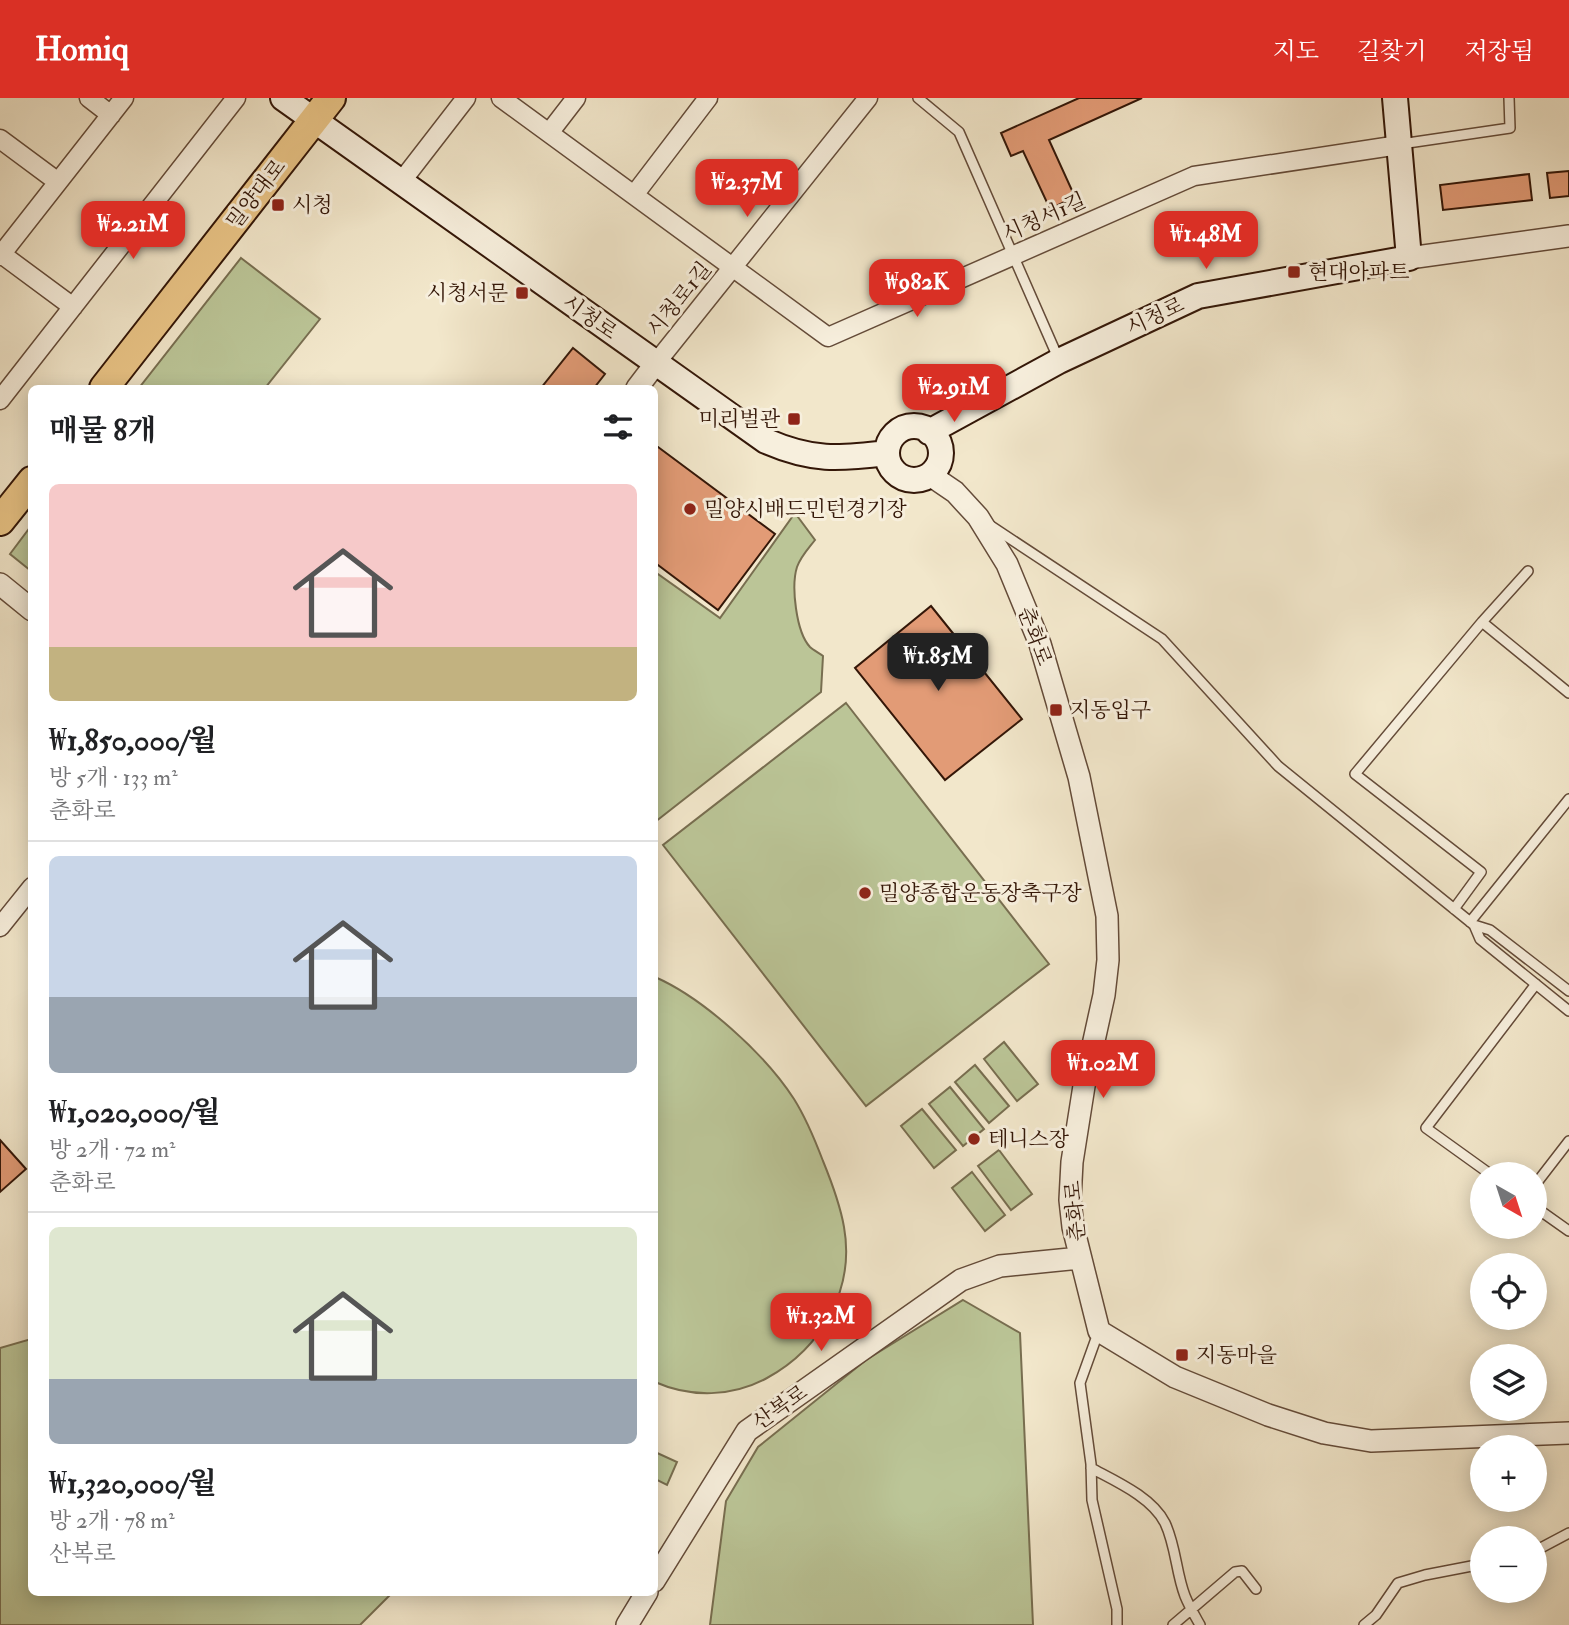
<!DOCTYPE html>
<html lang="ko">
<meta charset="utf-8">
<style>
:root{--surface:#fff;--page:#f6f6f6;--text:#202124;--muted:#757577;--line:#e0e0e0;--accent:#d93025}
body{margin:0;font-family:"IM FELL Double Pica","Noto Serif KR",serif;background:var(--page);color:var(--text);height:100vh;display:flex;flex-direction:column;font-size:26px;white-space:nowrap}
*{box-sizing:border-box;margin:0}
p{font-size:23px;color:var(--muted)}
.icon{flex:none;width:38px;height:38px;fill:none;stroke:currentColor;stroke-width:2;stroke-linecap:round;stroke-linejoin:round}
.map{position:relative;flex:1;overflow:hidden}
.panel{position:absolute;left:28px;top:287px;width:630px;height:1211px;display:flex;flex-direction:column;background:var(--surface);border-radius:10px;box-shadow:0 4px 18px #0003}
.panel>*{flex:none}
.needle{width:46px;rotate:141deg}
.controls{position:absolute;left:1470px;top:1064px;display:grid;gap:14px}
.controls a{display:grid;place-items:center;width:77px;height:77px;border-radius:50%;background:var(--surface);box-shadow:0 4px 18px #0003;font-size:35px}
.price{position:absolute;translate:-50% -60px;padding:0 16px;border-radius:14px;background:var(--accent);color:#fff;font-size:23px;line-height:46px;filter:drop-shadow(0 2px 4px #0008)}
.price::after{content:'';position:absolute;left:50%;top:42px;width:21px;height:16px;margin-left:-10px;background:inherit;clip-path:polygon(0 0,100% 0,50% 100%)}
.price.selected{background:#222;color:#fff}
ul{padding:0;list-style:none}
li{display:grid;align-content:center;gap:14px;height:371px;padding:0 21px}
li+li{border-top:2px solid var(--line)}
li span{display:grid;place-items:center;height:217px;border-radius:10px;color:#555}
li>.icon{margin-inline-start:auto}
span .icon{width:126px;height:126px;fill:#fffc;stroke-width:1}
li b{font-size:30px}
h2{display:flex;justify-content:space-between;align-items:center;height:84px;padding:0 21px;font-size:30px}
header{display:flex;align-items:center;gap:42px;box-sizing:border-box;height:98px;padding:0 35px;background:var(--accent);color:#fff}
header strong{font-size:33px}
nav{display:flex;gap:38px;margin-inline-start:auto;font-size:24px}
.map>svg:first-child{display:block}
.green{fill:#bbc597;stroke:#786e50;stroke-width:2}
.building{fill:#e29b76;stroke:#341708;stroke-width:2}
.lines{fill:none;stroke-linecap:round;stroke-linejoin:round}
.service-casing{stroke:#644b39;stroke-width:12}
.minor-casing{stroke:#644b39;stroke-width:21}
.tertiary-casing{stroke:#644b39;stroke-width:24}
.secondary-casing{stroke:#341708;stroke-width:28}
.primary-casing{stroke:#341708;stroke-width:32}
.service{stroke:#f7efdd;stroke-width:9}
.minor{stroke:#f7efdd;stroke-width:18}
.tertiary{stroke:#f7efdd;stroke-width:21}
.secondary{stroke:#f7efdd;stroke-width:24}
.primary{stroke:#e9c486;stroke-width:28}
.poi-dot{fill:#8f2418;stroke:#f7efdd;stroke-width:2.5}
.labels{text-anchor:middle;stroke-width:6;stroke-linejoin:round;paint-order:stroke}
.street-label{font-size:21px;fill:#341708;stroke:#f7efdd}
.poi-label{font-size:21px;fill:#341708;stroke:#f7efdd;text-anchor:start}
</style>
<header>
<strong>Homiq</strong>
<nav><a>지도</a><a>길찾기</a><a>저장됨</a></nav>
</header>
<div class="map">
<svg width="1569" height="1527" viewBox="0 0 1569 1527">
<rect width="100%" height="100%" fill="#f2e7cb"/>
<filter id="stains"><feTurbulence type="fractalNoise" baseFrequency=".00286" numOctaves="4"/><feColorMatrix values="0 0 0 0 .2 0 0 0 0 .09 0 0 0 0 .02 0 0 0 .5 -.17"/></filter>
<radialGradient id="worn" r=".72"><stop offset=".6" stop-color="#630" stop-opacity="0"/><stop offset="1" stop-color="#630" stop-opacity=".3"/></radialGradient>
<path class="green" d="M241 160 320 221 265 290H139Z
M795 415 815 442C808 451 801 458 797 469 791 488 796 534 810 549 813 552 819 555 823 558L821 594 655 724V474L720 520Z
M31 428V473L10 456Z
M846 605 1049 866 866 1008 663 747Z
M655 879C703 900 765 956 794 1001 806 1020 815 1042 823 1063 832 1085 840 1106 844 1129 855 1191 822 1250 767 1280 732 1299 691 1300 655 1284Z
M1004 944 1038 986 1017 1003 984 961Z
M975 967 1009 1008 989 1025 955 984Z
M950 989 984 1031 963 1048 929 1006Z
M922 1011 956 1052 934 1070 901 1028Z
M999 1052 1032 1096 1011 1112 978 1068Z
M972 1074 1005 1117 985 1133 952 1090Z
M963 1202 1020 1235 1033 1527H710L726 1403 758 1349 866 1262Z
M31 1241 32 1494 392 1495 360 1527H0V1250Z
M655 1354 677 1364 667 1387 655 1381Z"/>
<path class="building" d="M1079 0H1142L1049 42 1075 99 1050 111 1023 53 1011 58 1001 35Z
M1569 73V98L1550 100 1547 75Z
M1529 76 1532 102 1443 112 1440 87Z
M573 250 605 276 594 290H541Z
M654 346 775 436 718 512 654 464Z
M931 508 1022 621 945 682 855 570Z
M0 1042 26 1071 0 1094Z"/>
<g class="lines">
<defs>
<path id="service" d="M918 0 959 34 1059 262
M1401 46 1510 30 1509 0
M991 428 1162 541 1278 668 1474 827 1490 832 1569 893
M1482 524 1528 473
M1454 811 1481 774 1355 676 1482 524 1569 595
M1470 824 1569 701
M1474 827 1480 841 1569 913
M1490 1076 1426 1030 1536 886
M1535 1087 1569 1043
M1535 1109 1569 1133
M1098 1235 1080 1285 1091 1366 1092 1402 1117 1511V1527
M1091 1370C1115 1383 1152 1399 1165 1425 1176 1448 1176 1475 1185 1498 1189 1508 1195 1518 1200 1527
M1535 1453 1569 1435
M1173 1527 1235 1474 1242 1473 1256 1491
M1364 1527 1376 1517 1398 1485 1425 1477 1482 1466"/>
<path id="minor" d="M89 0 111 17
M501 0 828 239 1194 78 1399 47
M549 35 576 0
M0 41 58 84
M401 84 466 0
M634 97 708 0
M0 155 73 209
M0 158 124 0
M656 265 868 0
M0 302 236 0
M0 829 32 789"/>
<path id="tertiary" d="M1409 160 1569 138
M637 290 656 265
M930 377 955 394 978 419 1007 466 1040 546 1079 679 1107 818 1108 862 1104 897 1084 988 1072 1064 1070 1102 1073 1129 1099 1233 1175 1279 1268 1317 1324 1335 1371 1343 1569 1335
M0 486 32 512
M654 1483 747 1333 961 1182 1000 1168 1080 1160
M627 1527 647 1494"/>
<path id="secondary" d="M283 0 766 343C812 363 838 361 887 355
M887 355a27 27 0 1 1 54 0a27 27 0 1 1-54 0Z
M929 334 1059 263 1198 198 1409 160 1395 0"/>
<path id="primary" d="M104 290 331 0
M0 423 32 383"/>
</defs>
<use href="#service" class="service-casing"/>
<use href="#minor" class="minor-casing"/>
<use href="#tertiary" class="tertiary-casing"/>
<use href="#secondary" class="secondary-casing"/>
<use href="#primary" class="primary-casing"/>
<use href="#service" class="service"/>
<use href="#minor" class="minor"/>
<use href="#tertiary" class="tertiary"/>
<use href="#secondary" class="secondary"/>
<use href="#primary" class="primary"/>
</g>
<g class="poi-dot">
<rect x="271" y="100" width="14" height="14" rx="3.5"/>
<rect x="1287" y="167" width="14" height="14" rx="3.5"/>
<rect x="515" y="188" width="14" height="14" rx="3.5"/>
<rect x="787" y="314" width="14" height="14" rx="3.5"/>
<circle cx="690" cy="411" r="7"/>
<rect x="1049" y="605" width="14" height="14" rx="3.5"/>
<circle cx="865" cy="795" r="7"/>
<circle cx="974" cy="1041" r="7"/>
<rect x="1175" y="1250" width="14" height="14" rx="3.5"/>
</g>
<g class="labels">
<g class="street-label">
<text transform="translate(256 96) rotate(-52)" y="7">밀양대로</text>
<text transform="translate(1044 119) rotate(-24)" y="7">시청서1길</text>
<text transform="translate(679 201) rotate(-51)" y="7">시청로1길</text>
<text transform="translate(1155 218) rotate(-25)" y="7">시청로</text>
<text transform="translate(590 219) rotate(35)" y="7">시청로</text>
<text transform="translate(1035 538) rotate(70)" y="7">춘화로</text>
<text transform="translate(1075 1113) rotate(-95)" y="7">춘화로</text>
<text transform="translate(780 1309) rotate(-35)" y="7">산복로</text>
</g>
<g class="poi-label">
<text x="292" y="114">시청</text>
<text x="1308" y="181">현대아파트</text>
<text x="508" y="202" text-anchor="end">시청서문</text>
<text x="780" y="328" text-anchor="end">미리벌관</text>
<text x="704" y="418">밀양시배드민턴경기장</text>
<text x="1070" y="619">지동입구</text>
<text x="879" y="802">밀양종합운동장축구장</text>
<text x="988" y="1048">테니스장</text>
<text x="1196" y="1264">지동마을</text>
</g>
</g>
<rect width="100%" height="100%" filter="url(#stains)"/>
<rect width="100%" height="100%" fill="url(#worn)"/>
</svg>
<div class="controls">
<a><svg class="needle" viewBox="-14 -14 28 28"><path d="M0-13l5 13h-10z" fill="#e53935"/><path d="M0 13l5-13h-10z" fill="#757577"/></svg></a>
<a><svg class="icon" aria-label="locate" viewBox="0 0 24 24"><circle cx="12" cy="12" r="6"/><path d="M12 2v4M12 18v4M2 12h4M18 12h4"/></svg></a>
<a><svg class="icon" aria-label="layers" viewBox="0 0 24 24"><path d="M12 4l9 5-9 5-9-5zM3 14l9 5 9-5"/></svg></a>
<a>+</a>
<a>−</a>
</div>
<b class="price" style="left:747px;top:121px">₩2.37M</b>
<b class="price" style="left:133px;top:163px">₩2.21M</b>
<b class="price" style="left:1206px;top:173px">₩1.48M</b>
<b class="price" style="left:917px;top:221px">₩982K</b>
<b class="price" style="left:954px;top:326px">₩2.91M</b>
<b class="price selected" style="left:938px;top:595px">₩1.85M</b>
<b class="price" style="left:1103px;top:1002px">₩1.02M</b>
<b class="price" style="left:821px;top:1255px">₩1.32M</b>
<section class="panel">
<h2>매물 8개<svg class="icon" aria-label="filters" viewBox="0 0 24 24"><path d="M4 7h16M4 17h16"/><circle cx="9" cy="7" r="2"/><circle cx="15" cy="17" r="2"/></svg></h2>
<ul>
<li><span style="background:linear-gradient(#f6c9c9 75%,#c2b280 0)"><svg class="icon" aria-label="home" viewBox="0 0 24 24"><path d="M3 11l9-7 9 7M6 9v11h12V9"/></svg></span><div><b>₩1,850,000/월</b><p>방 5개 · 133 m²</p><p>춘화로</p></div></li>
<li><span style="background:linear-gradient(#c9d6e8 65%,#9aa5b1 0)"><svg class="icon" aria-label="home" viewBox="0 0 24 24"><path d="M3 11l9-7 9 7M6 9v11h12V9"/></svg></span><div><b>₩1,020,000/월</b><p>방 2개 · 72 m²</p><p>춘화로</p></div></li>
<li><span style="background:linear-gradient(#dfe7d0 70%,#9aa5b1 0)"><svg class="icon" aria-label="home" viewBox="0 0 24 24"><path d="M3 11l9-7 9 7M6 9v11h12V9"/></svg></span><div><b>₩1,320,000/월</b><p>방 2개 · 78 m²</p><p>산복로</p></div></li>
</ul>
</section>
</div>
